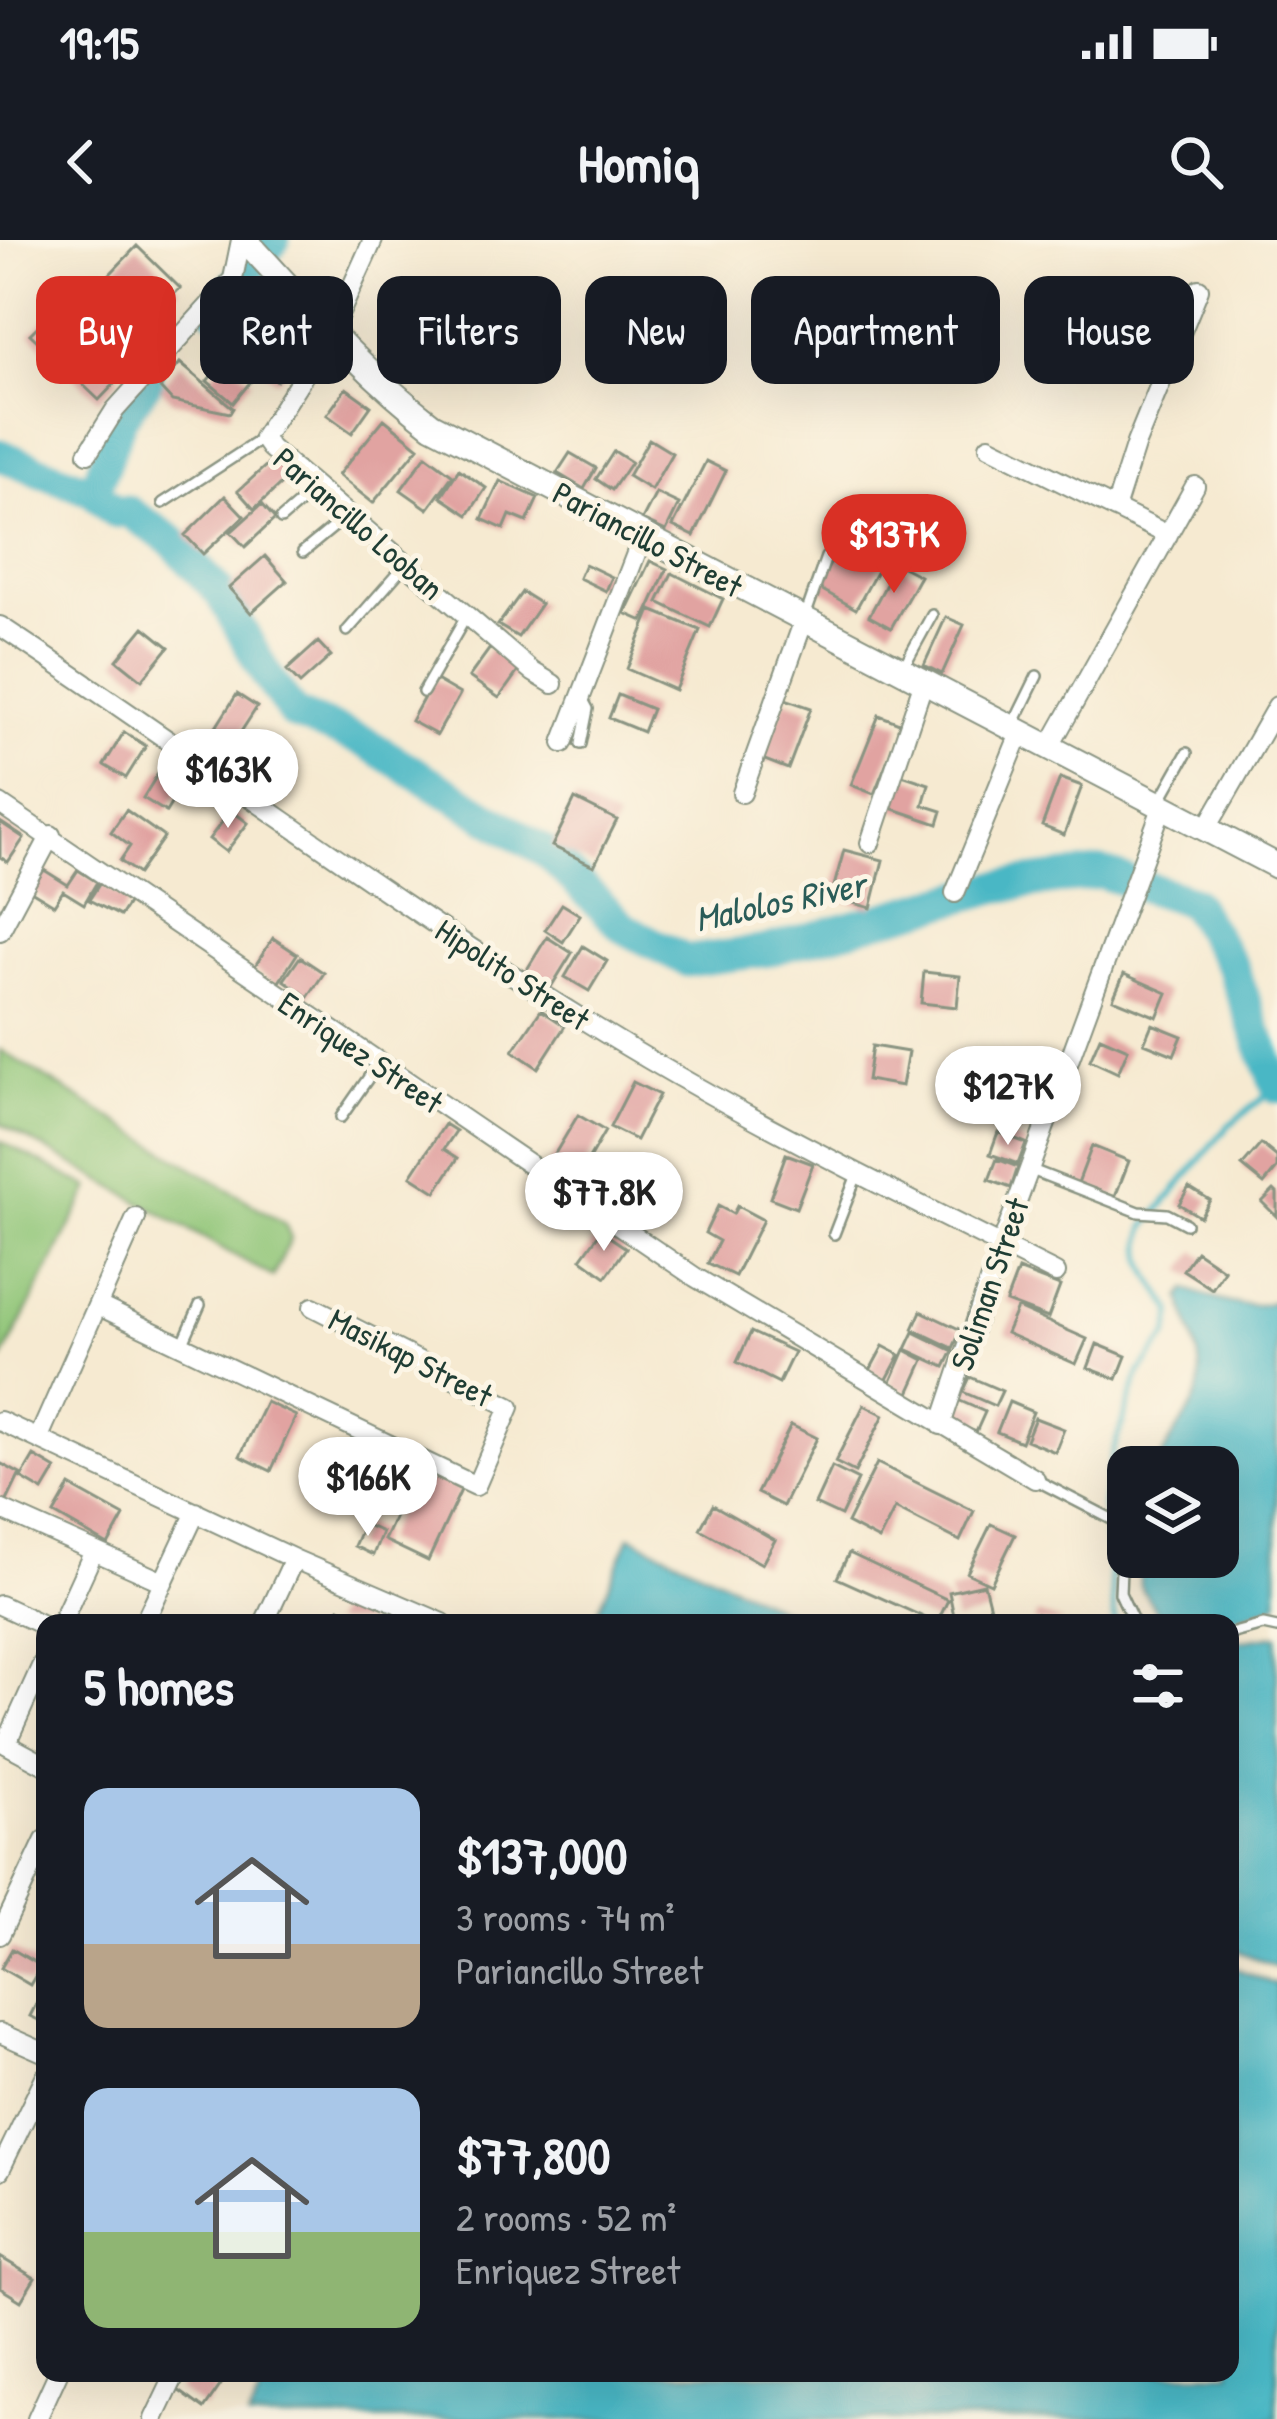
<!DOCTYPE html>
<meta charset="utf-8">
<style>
:root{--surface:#171b24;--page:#242831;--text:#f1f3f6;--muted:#9ea1a6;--accent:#d93025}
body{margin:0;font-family:"Patrick Hand",sans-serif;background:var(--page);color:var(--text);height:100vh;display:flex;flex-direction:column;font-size:45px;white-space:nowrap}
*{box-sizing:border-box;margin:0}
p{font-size:39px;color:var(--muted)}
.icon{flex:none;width:66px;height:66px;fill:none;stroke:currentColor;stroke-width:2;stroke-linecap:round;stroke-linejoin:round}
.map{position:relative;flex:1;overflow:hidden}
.side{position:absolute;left:36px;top:1374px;width:1203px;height:768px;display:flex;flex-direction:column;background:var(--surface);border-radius:24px;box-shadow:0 12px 48px #0002}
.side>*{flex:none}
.guide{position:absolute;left:36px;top:36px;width:1206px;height:108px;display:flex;gap:24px}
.buttons{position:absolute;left:1107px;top:1206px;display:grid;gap:24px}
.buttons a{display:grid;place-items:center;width:132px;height:132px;border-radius:24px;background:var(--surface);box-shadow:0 12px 48px #0002;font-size:60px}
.price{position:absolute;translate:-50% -102px;padding:0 27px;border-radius:42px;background:#fff;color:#222;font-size:39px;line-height:78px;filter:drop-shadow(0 3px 6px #0008)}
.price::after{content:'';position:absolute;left:50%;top:72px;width:36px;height:27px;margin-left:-18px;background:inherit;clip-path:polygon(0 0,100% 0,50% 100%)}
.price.selected{background:var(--accent);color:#fff}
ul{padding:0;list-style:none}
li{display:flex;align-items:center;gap:36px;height:300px;padding:0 48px}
li span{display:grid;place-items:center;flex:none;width:336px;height:240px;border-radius:24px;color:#555}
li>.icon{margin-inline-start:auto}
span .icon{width:144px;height:144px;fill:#fffc;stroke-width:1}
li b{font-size:51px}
h2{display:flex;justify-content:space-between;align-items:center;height:144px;padding:0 48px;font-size:51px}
.tag{padding:0 42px;border-radius:24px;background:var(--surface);box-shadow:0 12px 48px #0002;font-size:42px;line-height:108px}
.tag.selected{background:var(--accent);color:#fff}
.status{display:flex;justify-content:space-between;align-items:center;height:84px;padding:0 60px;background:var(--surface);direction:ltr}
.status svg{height:33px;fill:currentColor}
header{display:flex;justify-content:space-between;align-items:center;height:156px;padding:0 48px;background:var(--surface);font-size:54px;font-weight:700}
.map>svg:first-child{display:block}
.green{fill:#8fc577;stroke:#578156;stroke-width:3}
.water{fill:#4ab7c5;stroke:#347a7c;stroke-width:3}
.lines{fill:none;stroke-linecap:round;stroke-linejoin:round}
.stream{stroke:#4ab7c5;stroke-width:6}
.river{stroke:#4ab7c5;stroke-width:33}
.building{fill:#e1a3a1}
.lane-casing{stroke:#8a9482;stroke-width:14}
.street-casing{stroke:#8a9482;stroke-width:22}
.secondary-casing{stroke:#8a9482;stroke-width:28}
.lane{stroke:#fff;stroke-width:9}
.street{stroke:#fff;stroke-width:18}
.secondary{stroke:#fff;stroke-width:24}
.labels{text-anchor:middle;stroke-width:10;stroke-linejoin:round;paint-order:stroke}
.street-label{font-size:33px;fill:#1f3d34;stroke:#fcf5e5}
.water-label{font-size:36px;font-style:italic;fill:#2a5c58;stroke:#fcf5e5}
</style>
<div class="status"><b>19:15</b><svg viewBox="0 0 49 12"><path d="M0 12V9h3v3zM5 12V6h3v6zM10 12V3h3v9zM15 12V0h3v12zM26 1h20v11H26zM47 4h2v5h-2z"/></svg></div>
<header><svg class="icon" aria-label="back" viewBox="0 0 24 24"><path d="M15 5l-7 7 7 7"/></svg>Homiq<svg class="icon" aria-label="search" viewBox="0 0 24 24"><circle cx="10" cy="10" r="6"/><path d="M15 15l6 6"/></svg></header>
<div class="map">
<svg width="1277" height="2179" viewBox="0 0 1277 2179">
<rect width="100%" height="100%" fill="#fcf5e5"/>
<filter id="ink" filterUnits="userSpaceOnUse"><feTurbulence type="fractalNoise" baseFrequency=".00833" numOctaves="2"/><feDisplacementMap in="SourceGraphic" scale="24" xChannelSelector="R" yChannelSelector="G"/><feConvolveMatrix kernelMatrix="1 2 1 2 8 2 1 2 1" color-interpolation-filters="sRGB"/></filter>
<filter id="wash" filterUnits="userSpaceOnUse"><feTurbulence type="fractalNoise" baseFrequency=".004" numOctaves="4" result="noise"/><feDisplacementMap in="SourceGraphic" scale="48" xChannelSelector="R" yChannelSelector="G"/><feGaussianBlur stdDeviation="2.7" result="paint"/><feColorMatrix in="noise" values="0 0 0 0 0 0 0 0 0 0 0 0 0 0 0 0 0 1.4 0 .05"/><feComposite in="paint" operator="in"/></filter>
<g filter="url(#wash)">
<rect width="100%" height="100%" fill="#f6ead1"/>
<path class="green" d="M0 810 285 984 291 998 273 1037 0 883Z
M0 901 90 948 0 1124Z"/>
<path class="water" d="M1187 1049C1212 1059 1251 1073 1277 1060V1363C1240 1381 1204 1383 1164 1383L1140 1346 1139 1317H1218V1227H1157C1166 1203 1184 1184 1195 1160 1209 1130 1190 1088 1181 1058Z
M630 1296 811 1383H593Z
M1277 1395V1727L1230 1708V1402Z
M1230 1726 1277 1745V2179H248L270 2133H1230Z"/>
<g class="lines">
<path class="stream" d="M1115 1383 1103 1264 1112 1214 1139 1134 1168 1095 1173 1072C1153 1040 1136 1026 1145 987L1228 886 1277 847"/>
<path class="river" d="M215 69 274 0
M0 215 94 252 114 272 127 271 171 300 220 353 267 436 294 474 363 501 546 612 624 688 687 721 765 711 996 647 1102 633 1192 662 1232 727 1277 847
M94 252 121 178 147 141"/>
</g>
<g id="blocks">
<path class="building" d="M137 6 180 48 106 125 120 138 99 160 30 94 48 76 59 87Z
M259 74 279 93 251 123 231 104Z
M293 91 308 103 277 141 262 130Z
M226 119 252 140 233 163 207 141Z
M180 123 233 168 230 173 172 161 160 148Z
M346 148 371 166 352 193 327 175Z
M384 179 419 207 373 263 338 235Z
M649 199 672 213 651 250 628 236Z
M614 211 631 222 612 250 596 239Z
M570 213 596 228 584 249 557 233Z
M278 215 293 233 254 269 238 251Z
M426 215 453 235 428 269 401 250Z
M706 221 726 231 694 296 673 286Z
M459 229 486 248 468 275 441 257Z
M500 241 538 258 527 282 510 275 504 289 482 279Z
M656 253 679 264 666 291 642 280Z
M225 256 244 276 203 314 185 295Z
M262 264 275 279 245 307 231 292Z
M849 274 881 292 870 310 884 318 856 369 817 347 841 305 834 301Z
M265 316 287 341 251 373 229 348Z
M650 321 667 329 643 381 625 373Z
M585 324 612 337 606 351 579 338Z
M897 324 920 336 891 388 869 376Z
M672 333 723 359 710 387 658 362Z
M522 352 541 364 518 397 498 385Z
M651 370 700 390 675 450 627 429Z
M946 377 964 385 942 434 924 425Z
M144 387 169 407 142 440 117 420Z
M318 402 331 416 300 444 287 430Z
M490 408 519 430 499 458 469 437Z
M434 439 460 454 437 495 411 481Z
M237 454 257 467 233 504 213 492Z
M618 455 652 469 643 492 609 478Z
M785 459 811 468 788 529 762 519Z
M879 475 902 484 874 554 851 545Z
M124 492 146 506 126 538 104 525Z
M268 509 286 521 266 550 248 538Z
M162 527 185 541 166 572 143 558Z
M896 533 929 544 923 565 942 571 938 584 885 566Z
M1060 538 1082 546 1064 595 1042 586Z
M575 559 617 580 594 626 552 606Z
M126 570 164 597 138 634 120 621 130 606 111 592Z
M231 570 248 583 226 612 209 599Z
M0 582 24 598 8 622 0 617Z
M844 610 883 620 871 668 831 657Z
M44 630 68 645 78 630 97 642 84 664 63 651 54 665 31 651Z
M100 643 129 662 120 676 89 660Z
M562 664 580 675 563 702 545 690Z
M547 697 572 713 551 747 526 731Z
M273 698 297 714 277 745 253 729Z
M583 706 607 721 589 751 565 737Z
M300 717 324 733 308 757 284 740Z
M924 732 960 736 957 767 921 763Z
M1124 734 1167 753 1157 777 1113 759Z
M541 770 565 786 538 828 513 811Z
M1152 784 1182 796 1174 815 1144 803Z
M1100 797 1128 809 1118 833 1090 820Z
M872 806 908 812 902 846 867 840Z
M633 842 659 855 636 900 610 887Z
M578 875 605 891 575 943 547 927Z
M445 884 456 891 444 909 458 918 436 952 411 936Z
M998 892 1026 903 1018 924 990 914Z
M1261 904 1277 917V928L1264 944 1242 926Z
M1092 906 1129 921 1115 957 1078 943Z
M786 914 813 924 796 968 770 958Z
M997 919 1018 927 1011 948 989 940Z
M1189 947 1210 960 1200 977 1179 964Z
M1274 950 1277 953V977L1262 962Z
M718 966 733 974 737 966 763 980 735 1036 708 1023 719 1001 705 993Z
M601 991 626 1008 606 1037 581 1019Z
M1196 1011 1224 1030 1212 1049 1183 1030Z
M1018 1030 1060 1046 1048 1078 1006 1062Z
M1017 1068 1087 1099 1076 1124 1006 1093Z
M921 1071 961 1090 953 1108 913 1089Z
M751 1092 794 1112 779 1143 737 1122Z
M914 1092 953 1111 945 1127 906 1109Z
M1097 1104 1126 1116 1117 1139 1088 1128Z
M883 1106 900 1115 886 1141 869 1132Z
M905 1110 924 1120 909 1153 890 1144Z
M970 1137 1002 1151 995 1166 963 1152Z
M958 1160 985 1172 976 1192 949 1181Z
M266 1162 296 1176 271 1231 240 1216Z
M1009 1162 1033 1172 1021 1202 997 1192Z
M864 1165 884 1175 855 1232 835 1222Z
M1035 1178 1064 1189 1055 1212 1026 1200Z
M791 1185 817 1198 783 1266 757 1253Z
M34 1216 56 1229 43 1251 21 1238Z
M0 1223 20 1234 6 1263 0 1260Z
M877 1223 974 1271 960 1301 895 1268 879 1300 847 1283Z
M832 1227 858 1240 841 1276 815 1264Z
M417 1229 461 1250 428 1321 384 1300Z
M70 1246 124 1276 108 1305 54 1274Z
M713 1265 775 1300 762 1324 700 1289Z
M364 1284 382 1292 373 1315 354 1306Z
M991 1284 1015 1295 991 1344 967 1333Z
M849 1313 948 1360 937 1383 837 1338Z
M984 1344 991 1372 955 1381 949 1352Z
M339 1368 368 1383H331Z
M1037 1374 1062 1382V1383H1034Z
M12 1709 41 1726 30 1745 1 1728Z
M45 1747V1783L30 1776Z
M0 2017 35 2038 21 2061 0 2048Z
M189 2133H208L222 2143 204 2169 178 2150Z"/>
</g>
</g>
<g filter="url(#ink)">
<use href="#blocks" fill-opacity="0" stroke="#8a9482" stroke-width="3"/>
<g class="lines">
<defs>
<path id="lane" d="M163 263 263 198
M281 279 317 248
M303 312 348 275
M806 374 826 317
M347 391 405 325
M904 426 932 375
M423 452 467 375
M1013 485 1037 436
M581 504 588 469 582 458
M1160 561 1187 513
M341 877 378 824
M1029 929 1139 972 1167 974 1186 984
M834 994 858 932
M182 1105 200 1065
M1036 1240 1123 1285 1120 1353 1134 1383
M1230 1394 1263 1385 1277 1388"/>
<path id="street" d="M373 0 331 93 263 198 270 208 533 432 553 444
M989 206 1168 295
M88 213 115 170 233 39 241 0
M1115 269 1136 203 1199 49
M0 386C195 515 383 656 582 779 734 874 896 953 1056 1033
M563 503 642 298
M1050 506 1195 246
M742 553 804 380
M0 564 695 1037 1035 1239
M1207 588 1277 466
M870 603 924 441
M955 653 1021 491
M0 691 51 595
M99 1066 476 1246 510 1167 313 1067
M0 1181 294 1319 443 1383
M941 1185 1001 1006 1163 565
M39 1197 136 978
M0 1269 94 1311 61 1383
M94 1311 163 1342
M0 1365 45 1386
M144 1383 196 1272
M264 1383 294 1319
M45 1418 6 1504 45 1525
M0 1695 45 1600
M0 1793 45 1813
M0 1930 45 1837
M37 2179 58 2133
M154 2179 176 2133"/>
<path id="secondary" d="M245 0C305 64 362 132 432 185L1277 626"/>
</defs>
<use href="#lane" class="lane-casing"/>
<use href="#street" class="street-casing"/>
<use href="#secondary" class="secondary-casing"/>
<use href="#lane" class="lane"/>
<use href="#street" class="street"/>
<use href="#secondary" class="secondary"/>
</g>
</g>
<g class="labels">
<g class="street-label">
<text transform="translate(359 283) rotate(41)" y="12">Pariancillo Looban</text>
<text transform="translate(648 299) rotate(28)" y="12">Pariancillo Street</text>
<text transform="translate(513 734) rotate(33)" y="12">Hipolito Street</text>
<text transform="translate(361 812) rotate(34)" y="12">Enriquez Street</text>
<text transform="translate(989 1044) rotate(-71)" y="12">Soliman Street</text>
<text transform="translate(411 1117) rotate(27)" y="12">Masikap Street</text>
</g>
<g class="water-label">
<text transform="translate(780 661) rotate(-12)" y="13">Malolos River</text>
</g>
</g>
</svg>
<div class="buttons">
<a><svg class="icon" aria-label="layers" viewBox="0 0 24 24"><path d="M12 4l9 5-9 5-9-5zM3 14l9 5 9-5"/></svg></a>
</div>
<b class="price selected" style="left:894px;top:356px">$137K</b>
<b class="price" style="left:228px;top:591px">$163K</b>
<b class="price" style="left:1008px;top:908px">$127K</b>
<b class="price" style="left:604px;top:1014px">$77.8K</b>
<b class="price" style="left:368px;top:1299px">$166K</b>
<div class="guide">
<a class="tag selected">Buy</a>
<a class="tag">Rent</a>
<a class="tag">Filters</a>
<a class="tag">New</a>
<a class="tag">Apartment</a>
<a class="tag">House</a>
</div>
<section class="side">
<h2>5 homes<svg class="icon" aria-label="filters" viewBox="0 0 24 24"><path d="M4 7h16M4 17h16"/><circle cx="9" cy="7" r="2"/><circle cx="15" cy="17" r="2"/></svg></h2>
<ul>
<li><span style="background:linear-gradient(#a9c7e8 65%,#b9a48a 0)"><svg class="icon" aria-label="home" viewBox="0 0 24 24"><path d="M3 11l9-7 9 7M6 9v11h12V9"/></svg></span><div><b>$137,000</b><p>3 rooms · 74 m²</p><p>Pariancillo Street</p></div></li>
<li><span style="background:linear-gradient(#a9c7e8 60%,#8fb573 0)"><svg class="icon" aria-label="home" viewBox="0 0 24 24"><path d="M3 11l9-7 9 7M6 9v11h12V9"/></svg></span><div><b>$77,800</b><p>2 rooms · 52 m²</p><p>Enriquez Street</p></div></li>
</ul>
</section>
</div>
